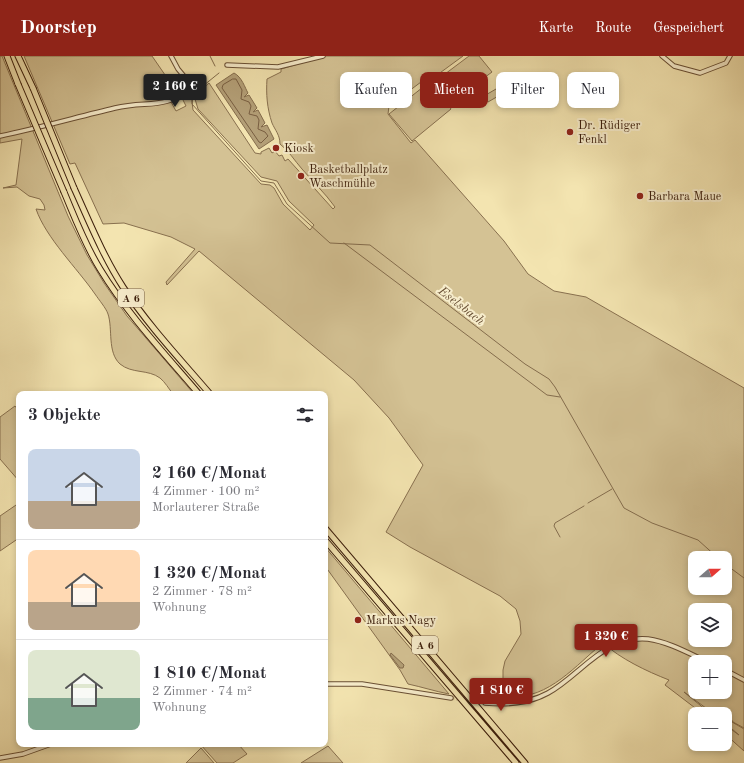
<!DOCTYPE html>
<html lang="de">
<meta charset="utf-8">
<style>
:root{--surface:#fff;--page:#f2f2f3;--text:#2b2b33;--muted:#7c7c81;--line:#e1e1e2;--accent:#8f2418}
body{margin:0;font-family:"Old Standard TT",serif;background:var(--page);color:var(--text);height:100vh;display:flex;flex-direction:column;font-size:15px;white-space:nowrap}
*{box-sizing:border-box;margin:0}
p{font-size:13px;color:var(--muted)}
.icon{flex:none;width:22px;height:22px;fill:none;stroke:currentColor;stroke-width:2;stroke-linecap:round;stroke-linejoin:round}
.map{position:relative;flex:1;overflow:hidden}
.drawer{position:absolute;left:16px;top:335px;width:312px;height:356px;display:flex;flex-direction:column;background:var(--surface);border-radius:8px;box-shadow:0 2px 6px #0003}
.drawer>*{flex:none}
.hud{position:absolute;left:340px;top:16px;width:344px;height:36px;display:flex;gap:8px}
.needle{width:26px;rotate:70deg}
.controls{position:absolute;left:688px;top:495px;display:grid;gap:8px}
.controls a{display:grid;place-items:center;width:44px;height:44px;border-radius:8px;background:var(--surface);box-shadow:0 2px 6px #0003;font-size:20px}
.price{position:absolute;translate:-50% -34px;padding:0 9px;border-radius:4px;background:var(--accent);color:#fff;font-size:13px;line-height:26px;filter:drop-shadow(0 1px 2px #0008)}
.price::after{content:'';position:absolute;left:50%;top:24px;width:12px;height:9px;margin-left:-6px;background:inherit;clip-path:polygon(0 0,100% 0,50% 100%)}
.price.active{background:#222;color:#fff}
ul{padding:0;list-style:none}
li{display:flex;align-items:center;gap:12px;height:100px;padding:0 12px}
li+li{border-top:1px solid var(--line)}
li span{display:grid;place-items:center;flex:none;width:112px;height:80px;border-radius:8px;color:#555}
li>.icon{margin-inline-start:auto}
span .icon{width:48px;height:48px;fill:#fffc;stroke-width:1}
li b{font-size:17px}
h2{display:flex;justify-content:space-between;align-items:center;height:48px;padding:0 12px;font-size:17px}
.tag{padding:0 14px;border-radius:8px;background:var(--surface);box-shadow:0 2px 6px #0003;font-size:14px;line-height:36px}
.tag.active{background:var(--accent);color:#fff}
header{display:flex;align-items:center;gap:24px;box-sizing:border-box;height:56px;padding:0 20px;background:var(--accent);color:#fff}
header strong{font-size:19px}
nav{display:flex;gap:22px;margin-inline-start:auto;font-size:14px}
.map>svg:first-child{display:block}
.green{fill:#d4c294;stroke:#88704f;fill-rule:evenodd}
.water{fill:#b4a078;stroke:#846c4c}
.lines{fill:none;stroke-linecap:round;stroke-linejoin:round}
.shore{stroke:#785e41;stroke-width:1}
.stream{stroke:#846c4c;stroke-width:1}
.tertiary-tunnel{stroke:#cebc8f;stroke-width:3.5;stroke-dasharray:3.5 2;stroke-linecap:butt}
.tertiary-casing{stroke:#694f34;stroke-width:5.5}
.motorway-casing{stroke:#3b1d0a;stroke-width:7}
.tertiary{stroke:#f7edcc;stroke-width:3.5}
.motorway{stroke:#f3e4b0;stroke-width:5}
.motorway-bridge-casing{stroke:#3b1d0a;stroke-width:7;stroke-linecap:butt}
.motorway-bridge{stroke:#f3e4b0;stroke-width:5}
.poi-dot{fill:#8f2418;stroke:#f7edcc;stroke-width:1.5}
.labels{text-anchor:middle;stroke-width:4;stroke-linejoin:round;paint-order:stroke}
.shield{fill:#f7edcc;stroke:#735b44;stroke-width:1}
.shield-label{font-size:11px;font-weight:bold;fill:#3b1d0a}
.poi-label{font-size:12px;fill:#3b1d0a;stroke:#f7edcc;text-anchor:start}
.water-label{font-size:13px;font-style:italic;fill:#654b30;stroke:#f7edcc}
</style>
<header>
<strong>Doorstep</strong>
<nav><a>Karte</a><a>Route</a><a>Gespeichert</a></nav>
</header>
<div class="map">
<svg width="744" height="707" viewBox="0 0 744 707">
<rect width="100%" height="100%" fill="#f3e4b0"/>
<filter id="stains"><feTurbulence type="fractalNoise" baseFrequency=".005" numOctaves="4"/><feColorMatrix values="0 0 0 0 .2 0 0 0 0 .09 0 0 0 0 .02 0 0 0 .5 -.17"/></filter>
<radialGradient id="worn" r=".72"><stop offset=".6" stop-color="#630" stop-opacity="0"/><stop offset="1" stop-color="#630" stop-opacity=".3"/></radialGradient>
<path class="green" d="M0 0H2L68 160 87 199 104 227 127 260 194 338H173C169 333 165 326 160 322 148 313 132 318 120 308 107 296 113 273 108 258 106 252 99 244 95 238 77 212 46 182 36 153L45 154 44 149 40 143 29 140 17 131 3 132 16 129 22 83 0 87Z
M24 0H152L172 29 165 35 176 55 186 50 183 44 191 37 193 54 261 128 270 129 274 132 283 148 310 174 314 169 289 145 277 125 261 121 198 53 195 43 198 37 209 27 255 97 261 98V96L269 92 272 97 275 95 279 100 282 99 285 105 288 103 333 153 335 151C325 137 313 126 302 113 294 104 289 95 280 88 280 79 275 74 272 67 267 52 266 38 267 23L281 16V13L326 0H463L433 22 425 23 389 50 388 58 411 87 415 84 504 185 528 218 554 235 586 241 744 332V672L733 666 725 654 732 666 744 673V695L725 678V669L739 679 725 667V658H714L684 636 711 658H703L665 629 669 624C646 615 621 603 603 587 577 608 548 644 511 640L503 627V614L505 605 521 578 520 565 516 553 500 540 410 491 386 476 423 409 389 362 354 324 199 195 167 229 166 226 195 193 171 181 124 167 103 168 75 107 70 108ZM695 502H725V532H695ZM695 554H725V584H695ZM695 606H725V636H711L717 641 708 636H695V626L690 619 695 623Z
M469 0H479L492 16 453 45 437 24Z
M432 24 451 53 412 85 389 58Z
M496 33 500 39 488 46 484 40Z
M15 350 19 355V425L0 403V361Z
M19 447V482L0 495V460Z
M325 491 449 638C434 635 422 631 408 628L400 614 325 510Z
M200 688H238L247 698 233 707H217Z
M328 690 343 707H301Z
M201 692 214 707H186Z"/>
<path class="water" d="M234 17C242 21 245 32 248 37L244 41 249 39 257 52 253 56 258 54 265 67 261 71 267 69 274 83 259 93 216 29Z
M391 597 404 609 403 612H400L390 599Z"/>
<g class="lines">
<path class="shore" d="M233 23H236L242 34 241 43 249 46 251 50 249 58 257 60 259 64 258 73 265 76 268 80 261 87 259 86 222 32 223 29Z"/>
<path class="stream" d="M210 0 215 10
M219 17 193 38 192 48 261 125 274 127 287 148 330 187 370 189 525 308 549 323 555 331 624 452 652 467 698 484 718 502
M344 187 547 339 560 341
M588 447 612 433
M560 481 554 470 555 467 584 450
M725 508 744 522"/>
<path class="tertiary-tunnel" d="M451 642 485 647"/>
<defs>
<path id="tertiary" d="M662 0 674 10 700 17 726 7 730 0
M227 9 278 11 323 0
M0 80C39 72 77 61 115 52 149 44 162 55 193 31L178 13 171 0
M725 614 744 624
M325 628H362L451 642
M485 647C507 649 528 648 548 637 581 619 604 579 648 583 669 586 688 597 708 606
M0 702 23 698 51 688"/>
<path id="motorway" d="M7 0 18 28
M18 0 33 32
M74 132C89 165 103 200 123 231 148 269 180 303 210 338
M64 136C75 162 85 189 100 213 128 259 165 298 199 338
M325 472 525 707
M325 484 516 707"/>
</defs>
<use href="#tertiary" class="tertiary-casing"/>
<use href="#motorway" class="motorway-casing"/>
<use href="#tertiary" class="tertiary"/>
<use href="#motorway" class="motorway"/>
<defs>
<path id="motorway-bridge" d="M18 28 64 136
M33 32 74 132"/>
</defs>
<use href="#motorway-bridge" class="motorway-bridge-casing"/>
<use href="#motorway-bridge" class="motorway-bridge"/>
</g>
<g class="poi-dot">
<circle cx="570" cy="76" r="4"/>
<circle cx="276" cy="92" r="4"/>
<circle cx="301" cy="120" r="4"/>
<circle cx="640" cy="140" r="4"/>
<circle cx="358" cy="564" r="4"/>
</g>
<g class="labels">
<g class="shield">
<rect x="118" y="233" width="26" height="18" rx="3"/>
<rect x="412" y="580" width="26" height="18" rx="3"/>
</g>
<g class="shield-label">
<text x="131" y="246">A 6</text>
<text x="425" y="593">A 6</text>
</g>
<g class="poi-label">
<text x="578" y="73">Dr. Rüdiger<tspan x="578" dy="14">Fenkl</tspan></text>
<text x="284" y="96">Kiosk</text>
<text x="309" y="117">Basketballplatz<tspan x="309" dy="14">Waschmühle</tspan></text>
<text x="648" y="144">Barbara Maue</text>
<text x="366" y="568">Markus Nagy</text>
</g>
<g class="water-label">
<text transform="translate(462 249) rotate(38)" y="5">Eselsbach</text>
</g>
</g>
<rect width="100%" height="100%" filter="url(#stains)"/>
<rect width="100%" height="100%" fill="url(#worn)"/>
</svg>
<div class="controls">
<a><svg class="needle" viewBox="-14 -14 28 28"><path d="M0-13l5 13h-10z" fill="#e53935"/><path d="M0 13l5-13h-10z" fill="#7c7c81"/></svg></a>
<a><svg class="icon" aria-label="layers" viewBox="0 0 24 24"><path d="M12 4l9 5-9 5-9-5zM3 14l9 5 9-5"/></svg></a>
<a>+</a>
<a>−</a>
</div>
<b class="price active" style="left:175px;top:52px">2 160 €</b>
<b class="price" style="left:606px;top:602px">1 320 €</b>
<b class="price" style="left:501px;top:656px">1 810 €</b>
<div class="hud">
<a class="tag">Kaufen</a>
<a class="tag active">Mieten</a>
<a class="tag">Filter</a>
<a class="tag">Neu</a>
</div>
<section class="drawer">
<h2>3 Objekte<svg class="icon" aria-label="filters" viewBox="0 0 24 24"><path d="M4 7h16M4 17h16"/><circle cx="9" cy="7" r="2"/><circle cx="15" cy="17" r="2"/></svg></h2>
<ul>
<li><span style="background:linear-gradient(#c9d6e8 65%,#b9a48a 0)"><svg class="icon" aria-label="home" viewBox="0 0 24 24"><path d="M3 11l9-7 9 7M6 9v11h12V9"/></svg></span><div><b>2 160 €/Monat</b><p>4 Zimmer · 100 m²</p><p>Morlauterer Straße</p></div></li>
<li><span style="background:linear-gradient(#ffd9b3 65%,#b9a48a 0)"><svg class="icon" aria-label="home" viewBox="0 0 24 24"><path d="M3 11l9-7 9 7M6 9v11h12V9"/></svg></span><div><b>1 320 €/Monat</b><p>2 Zimmer · 78 m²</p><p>Wohnung</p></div></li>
<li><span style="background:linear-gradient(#dfe7d0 60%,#7fa58c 0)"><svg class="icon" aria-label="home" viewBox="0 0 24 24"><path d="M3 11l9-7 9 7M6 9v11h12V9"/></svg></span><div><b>1 810 €/Monat</b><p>2 Zimmer · 74 m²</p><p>Wohnung</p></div></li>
</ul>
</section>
</div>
